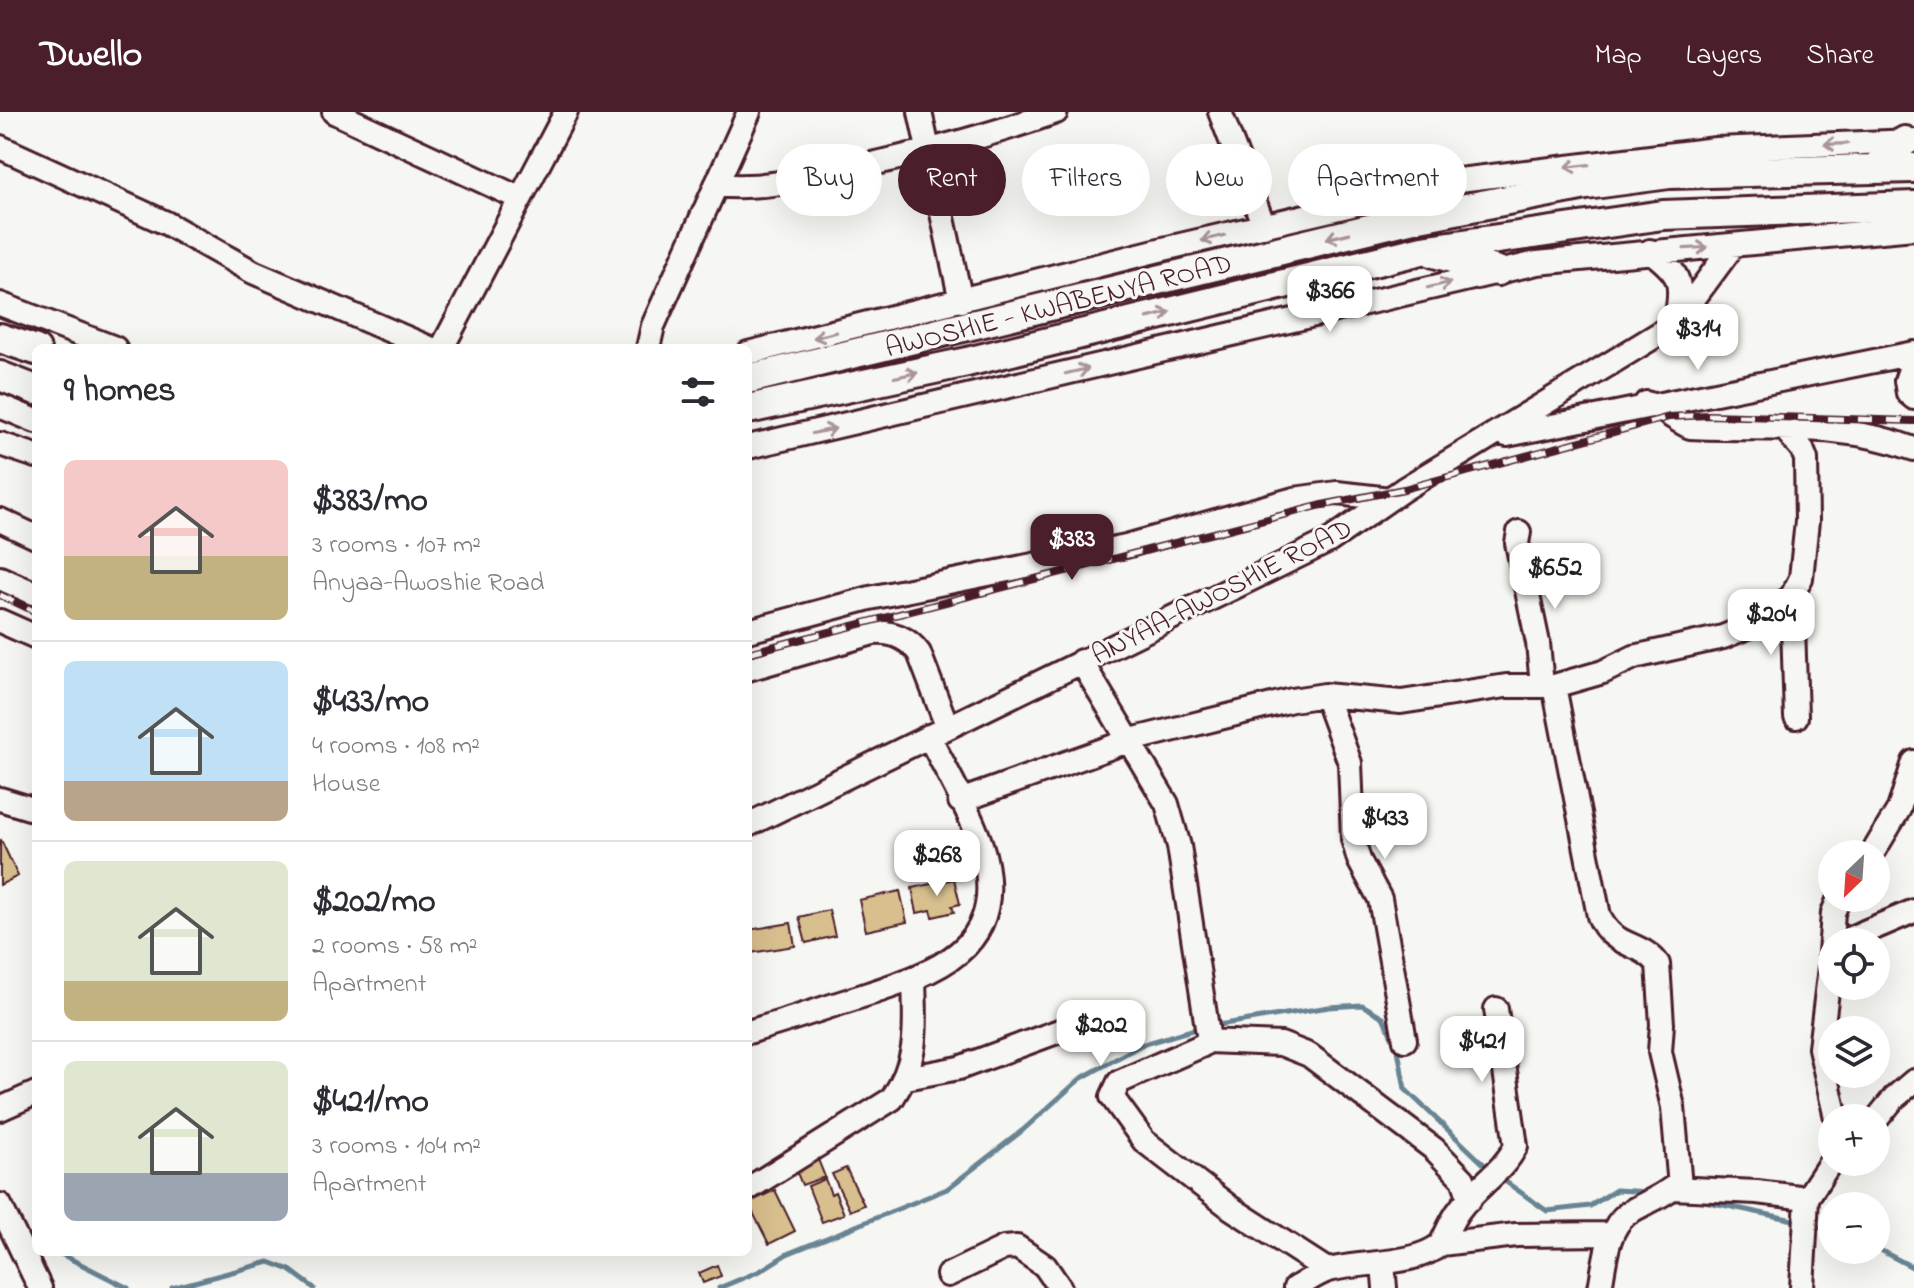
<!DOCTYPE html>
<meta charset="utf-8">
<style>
:root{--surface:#fff;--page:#f7f7f7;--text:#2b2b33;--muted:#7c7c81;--line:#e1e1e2;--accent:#4a1f2b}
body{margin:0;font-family:"Indie Flower",sans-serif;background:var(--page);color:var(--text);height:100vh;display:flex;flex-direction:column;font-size:30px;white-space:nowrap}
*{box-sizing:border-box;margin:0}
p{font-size:26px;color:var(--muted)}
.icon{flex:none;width:44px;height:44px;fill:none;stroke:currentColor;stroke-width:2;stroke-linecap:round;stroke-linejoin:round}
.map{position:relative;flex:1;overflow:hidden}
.side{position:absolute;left:32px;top:232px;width:720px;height:912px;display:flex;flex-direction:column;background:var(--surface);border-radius:12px;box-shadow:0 8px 32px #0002}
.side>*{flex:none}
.top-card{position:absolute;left:776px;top:32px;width:760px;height:72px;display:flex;gap:16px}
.needle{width:52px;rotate:205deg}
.fabs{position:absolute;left:1818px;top:728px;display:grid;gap:16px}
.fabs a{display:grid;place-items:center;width:72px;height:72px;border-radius:50%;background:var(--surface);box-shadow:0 8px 32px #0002;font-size:40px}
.price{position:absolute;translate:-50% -68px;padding:0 18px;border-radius:16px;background:#fff;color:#222;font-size:26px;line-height:52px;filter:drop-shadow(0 2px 4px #0008)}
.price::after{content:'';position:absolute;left:50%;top:48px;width:24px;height:18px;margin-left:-12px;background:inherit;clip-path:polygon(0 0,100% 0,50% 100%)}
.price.selected{background:var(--accent);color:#fff}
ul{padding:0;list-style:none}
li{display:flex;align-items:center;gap:24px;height:200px;padding:0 32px}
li+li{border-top:2px solid var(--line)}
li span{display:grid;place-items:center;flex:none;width:224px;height:160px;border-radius:12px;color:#555}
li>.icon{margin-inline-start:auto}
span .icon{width:96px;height:96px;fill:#fffc;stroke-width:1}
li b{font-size:34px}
h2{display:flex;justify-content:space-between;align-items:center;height:96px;padding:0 32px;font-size:34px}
.chip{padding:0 28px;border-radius:36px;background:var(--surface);box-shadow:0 8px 32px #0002;font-size:28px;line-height:72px}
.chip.selected{background:var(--accent);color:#fff}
header{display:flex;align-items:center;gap:48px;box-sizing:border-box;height:112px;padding:0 40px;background:var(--accent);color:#fff}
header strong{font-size:38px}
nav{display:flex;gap:44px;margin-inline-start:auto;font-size:28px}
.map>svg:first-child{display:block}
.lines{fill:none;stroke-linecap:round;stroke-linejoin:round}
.stream{stroke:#678493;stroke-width:5}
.building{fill:#d8bf8e;stroke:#4a1f2b;stroke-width:2}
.minor-casing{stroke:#4a1f2b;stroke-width:28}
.major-casing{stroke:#4a1f2b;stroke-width:34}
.minor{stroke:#f6f6f2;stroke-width:22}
.major{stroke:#f6f6f2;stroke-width:28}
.rail-casing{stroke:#4a1f2b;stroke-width:8}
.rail{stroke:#f6f6f2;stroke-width:5;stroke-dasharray:15;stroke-linecap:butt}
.oneway{stroke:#a99598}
.labels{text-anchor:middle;stroke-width:6;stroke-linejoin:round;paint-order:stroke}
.street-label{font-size:28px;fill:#4a1f2b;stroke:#f6f6f2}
</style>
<header>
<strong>Dwello</strong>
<nav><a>Map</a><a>Layers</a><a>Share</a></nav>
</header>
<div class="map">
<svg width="1914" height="1176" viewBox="0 0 1914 1176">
<rect width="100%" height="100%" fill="#f6f6f2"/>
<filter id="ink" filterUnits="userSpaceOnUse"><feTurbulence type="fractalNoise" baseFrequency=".0125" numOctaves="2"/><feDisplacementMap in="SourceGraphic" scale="16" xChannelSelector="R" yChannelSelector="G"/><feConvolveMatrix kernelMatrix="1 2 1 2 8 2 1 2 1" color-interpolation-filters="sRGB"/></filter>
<g filter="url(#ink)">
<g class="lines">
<path class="stream" d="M1212 914 1329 895 1362 893 1383 905 1398 938 1405 977 1491 1059
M1499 1065 1547 1099 1590 1094 1616 1078 1649 1080
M1695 1087 1798 1109
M1812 1113 1832 1119
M24 1128 36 1132
M1876 1136 1914 1156
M57 1140 128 1176
M172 1176 269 1150 290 1158 314 1176
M719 1176 760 1159 787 1142 947 1077 1023 1018 1080 967 1141 933 1202 915"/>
</g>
<path class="building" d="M1 728 18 764 0 773V729Z
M954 767 960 792 952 794 954 800 933 805 931 798 917 801 912 776Z
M900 779 907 810 866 819 859 788Z
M829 798 835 824 806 831 799 805Z
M791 811 795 834 750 841 748 818Z
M817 1045 825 1065 802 1073 794 1053Z
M846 1056 864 1093 850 1099 832 1062Z
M825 1067 831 1082 835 1080 844 1102 822 1110 808 1074Z
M775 1078 795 1119 769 1132 748 1091Z
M717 1153 721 1164 703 1171 699 1161Z"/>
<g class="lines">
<defs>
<path id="minor" d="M334 0 519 86
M920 0 961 189
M1220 0 1264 114
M0 35 166 111 253 160 430 236
M716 73C762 78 804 67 849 57 920 42 988 24 1056 0
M1650 139C1681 162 1683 170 1676 207
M0 192 115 236
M442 236 566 0
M648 236 653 214 749 0
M748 241 1159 138 1459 68 1716 37 1913 29
M1914 246 1906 269 1908 281 1914 286
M1646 291C1658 293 1676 309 1690 315 1766 319 1842 309 1914 337
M0 294 36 309
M1507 323 1914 241
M0 332 36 344
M748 335 1537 151 1914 116
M0 408 36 425
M1519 420 1517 431 1538 531 1542 573
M0 466 36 482
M1792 484 1796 605
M0 509 36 525
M748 519 870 486 1126 434 1294 387 1337 381 1390 387
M1081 549 1167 692 1179 734 1208 922V929L1201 934 1119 970 1112 985 1144 1029 1231 1096 1327 1158
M748 557 873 521C892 519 908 526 919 541L947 614
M1554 574 1599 804C1612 836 1641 829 1658 852L1662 912 1660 940 1673 995 1680 1075
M1325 583 1350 651 1353 727 1359 748 1380 787 1405 928
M0 687 36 698
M960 689 1131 628 1292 588 1325 583 1401 590 1506 574H1554L1603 560 1634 545 1723 525 1745 516 1792 484 1801 466 1807 409 1806 347 1802 337 1784 316
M748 713 1329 429 1404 377 1675 212 1732 135
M1872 742 1899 697 1914 650
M1841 830 1914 799
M1832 839 1820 936 1836 1006
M1830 841 1833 801 1839 786
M748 920C783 910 818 898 853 887 925 863 1006 844 985 747 978 713 945 657 929 624
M1208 929 1281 932 1309 943 1434 1037 1463 1067 1470 1087
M906 966 959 956 1062 918
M0 997 36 981
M1876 1008 1894 986 1914 969
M748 1077 892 987C920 945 915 915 914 867
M0 1093 40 1176
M1441 1132C1447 1120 1452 1107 1460 1097 1477 1074 1503 1060 1516 1034L1496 897
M1383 1151 1385 1176
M948 1163 1004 1136 1017 1135 1045 1154 1060 1176
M1295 1176C1306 1170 1318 1161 1329 1158 1362 1149 1415 1154 1441 1132L1516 1123 1611 1122
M1600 1176C1605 1152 1606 1117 1628 1101 1642 1092 1658 1087 1672 1076L1757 1080 1807 1086 1832 1048
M1802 1176 1807 1086"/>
<path id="major" d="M1874 57 1905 29
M1434 141 1498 159
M0 226 36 238
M0 264 36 278
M748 267 1414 106 1586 73 1669 62 1914 56
M748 297 967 250 1422 138 1663 103 1914 94"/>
</defs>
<use href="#minor" class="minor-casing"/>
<use href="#major" class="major-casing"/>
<use href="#minor" class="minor"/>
<use href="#major" class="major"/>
<defs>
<path id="rail" d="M0 483 36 500
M748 541 1322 393 1404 377 1669 305 1708 303 1914 309"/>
</defs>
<use href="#rail" class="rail-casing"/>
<use href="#rail" class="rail"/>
</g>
<defs><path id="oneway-shaft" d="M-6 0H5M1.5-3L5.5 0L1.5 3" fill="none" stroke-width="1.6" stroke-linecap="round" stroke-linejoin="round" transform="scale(2)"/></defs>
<g class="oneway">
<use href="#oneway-shaft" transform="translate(1836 32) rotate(178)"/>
<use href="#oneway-shaft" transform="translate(1577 54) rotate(173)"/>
<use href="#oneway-shaft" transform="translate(1338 124) rotate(166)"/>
<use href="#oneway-shaft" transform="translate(1213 126) rotate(167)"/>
<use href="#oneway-shaft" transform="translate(1696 136) rotate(-3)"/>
<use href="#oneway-shaft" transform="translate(1439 173) rotate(-13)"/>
<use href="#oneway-shaft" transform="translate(1159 203) rotate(-14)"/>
<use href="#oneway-shaft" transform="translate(825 223) rotate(166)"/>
<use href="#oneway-shaft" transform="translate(1077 259) rotate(-13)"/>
<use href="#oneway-shaft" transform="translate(906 263) rotate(-12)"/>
<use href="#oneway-shaft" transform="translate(824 319) rotate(-12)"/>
</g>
</g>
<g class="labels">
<g class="street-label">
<text transform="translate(1058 192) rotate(-14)" y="10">AWOSHIE - KWABENYA ROAD</text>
<text transform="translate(1221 478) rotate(-27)" y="10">ANYAA-AWOSHIE ROAD</text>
</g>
</g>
</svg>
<div class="fabs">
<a><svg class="needle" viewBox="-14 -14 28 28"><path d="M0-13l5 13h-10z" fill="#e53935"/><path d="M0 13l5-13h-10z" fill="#7c7c81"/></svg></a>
<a><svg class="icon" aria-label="locate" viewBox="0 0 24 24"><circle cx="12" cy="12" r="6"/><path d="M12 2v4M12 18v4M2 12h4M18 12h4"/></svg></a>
<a><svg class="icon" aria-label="layers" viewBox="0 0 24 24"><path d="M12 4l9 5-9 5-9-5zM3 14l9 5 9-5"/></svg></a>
<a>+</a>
<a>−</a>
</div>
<b class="price" style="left:1330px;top:222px">$366</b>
<b class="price" style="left:1698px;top:260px">$314</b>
<b class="price selected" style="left:1072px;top:470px">$383</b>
<b class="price" style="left:1555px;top:499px">$652</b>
<b class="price" style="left:1771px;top:545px">$204</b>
<b class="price" style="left:1385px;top:749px">$433</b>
<b class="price" style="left:937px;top:786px">$268</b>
<b class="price" style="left:1101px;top:956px">$202</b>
<b class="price" style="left:1482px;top:972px">$421</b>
<div class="top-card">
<a class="chip">Buy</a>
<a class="chip selected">Rent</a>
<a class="chip">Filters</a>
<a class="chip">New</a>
<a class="chip">Apartment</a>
</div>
<section class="side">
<h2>9 homes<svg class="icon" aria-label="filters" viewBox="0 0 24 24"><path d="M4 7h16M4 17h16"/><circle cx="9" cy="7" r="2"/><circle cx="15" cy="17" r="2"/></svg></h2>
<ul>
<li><span style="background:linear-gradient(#f6c9c9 60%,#c2b280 0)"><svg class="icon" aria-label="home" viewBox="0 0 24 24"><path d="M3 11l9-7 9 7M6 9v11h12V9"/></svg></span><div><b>$383/mo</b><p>3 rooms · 107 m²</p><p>Anyaa-Awoshie Road</p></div></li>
<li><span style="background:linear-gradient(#bfe0f5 75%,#b9a48a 0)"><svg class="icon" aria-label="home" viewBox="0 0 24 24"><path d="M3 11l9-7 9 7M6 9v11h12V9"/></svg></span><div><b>$433/mo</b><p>4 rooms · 108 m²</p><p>House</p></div></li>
<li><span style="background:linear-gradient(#dfe7d0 75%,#c2b280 0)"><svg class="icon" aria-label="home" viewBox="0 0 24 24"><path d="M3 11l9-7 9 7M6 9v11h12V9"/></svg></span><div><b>$202/mo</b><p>2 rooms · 58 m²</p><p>Apartment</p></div></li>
<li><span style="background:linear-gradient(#dfe7d0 70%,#9aa5b1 0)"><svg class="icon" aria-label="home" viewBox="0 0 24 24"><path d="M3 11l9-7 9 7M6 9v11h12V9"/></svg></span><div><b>$421/mo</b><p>3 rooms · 104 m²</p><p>Apartment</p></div></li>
</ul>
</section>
</div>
